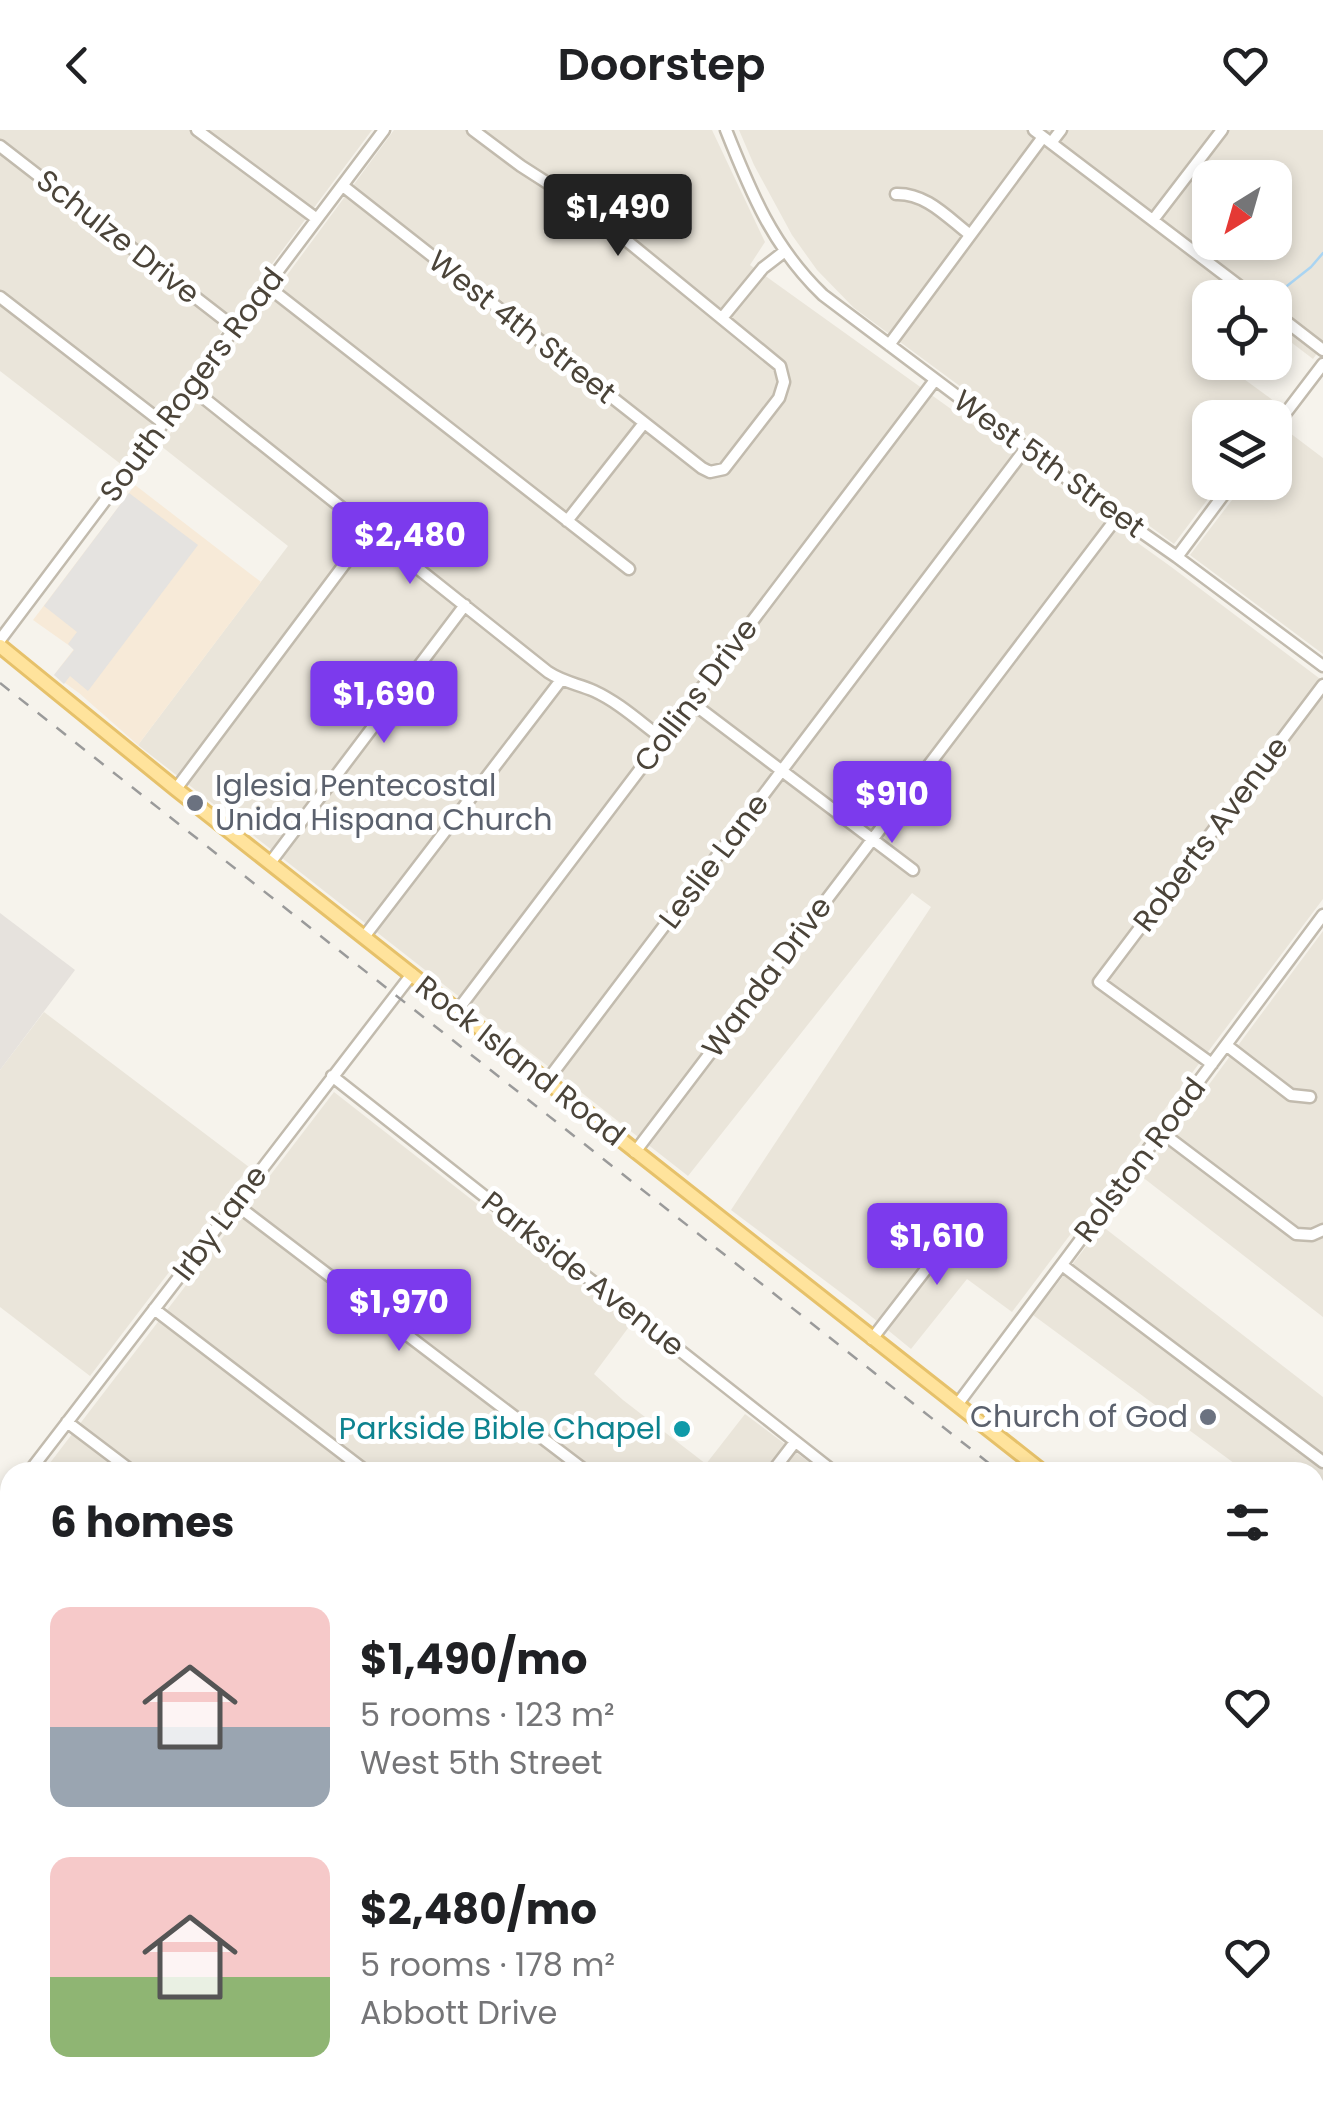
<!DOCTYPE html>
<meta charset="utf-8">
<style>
:root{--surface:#fff;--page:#f2f2f2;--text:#202124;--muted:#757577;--accent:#7c3aed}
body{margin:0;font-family:Poppins,sans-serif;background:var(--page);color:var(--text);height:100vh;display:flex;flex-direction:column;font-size:38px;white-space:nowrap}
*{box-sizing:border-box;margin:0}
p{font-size:32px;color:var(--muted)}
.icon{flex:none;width:55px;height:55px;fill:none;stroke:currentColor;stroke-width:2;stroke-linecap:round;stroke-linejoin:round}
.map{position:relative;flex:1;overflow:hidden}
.drawer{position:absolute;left:0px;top:1332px;width:1325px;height:642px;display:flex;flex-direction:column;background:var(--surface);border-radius:30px 30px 0 0;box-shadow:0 5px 15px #0003}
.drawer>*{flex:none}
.needle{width:65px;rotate:217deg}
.buttons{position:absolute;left:1192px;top:30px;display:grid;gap:20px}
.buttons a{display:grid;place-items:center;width:100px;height:100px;border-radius:20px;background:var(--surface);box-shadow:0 5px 15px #0003;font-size:50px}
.price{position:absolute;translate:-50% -85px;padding:0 22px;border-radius:10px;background:var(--accent);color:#fff;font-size:32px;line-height:65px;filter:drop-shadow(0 2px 5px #0008)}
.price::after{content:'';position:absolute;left:50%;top:60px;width:30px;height:22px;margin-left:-15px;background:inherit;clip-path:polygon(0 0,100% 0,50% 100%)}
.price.selected{background:#222;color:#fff}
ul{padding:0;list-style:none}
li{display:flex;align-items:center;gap:30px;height:250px;padding:0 50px}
li span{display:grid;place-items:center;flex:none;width:280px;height:200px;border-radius:20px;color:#555}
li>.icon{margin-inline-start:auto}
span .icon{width:120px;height:120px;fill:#fffc;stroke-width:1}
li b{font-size:42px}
h2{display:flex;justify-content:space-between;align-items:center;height:120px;padding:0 50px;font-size:42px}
header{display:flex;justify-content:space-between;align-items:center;height:130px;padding:0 50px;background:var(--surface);font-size:45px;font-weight:600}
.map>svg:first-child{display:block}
.residential{fill:#eae5da;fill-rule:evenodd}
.commercial{fill:#f7ead8}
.industrial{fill:#e6e2dd}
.parking{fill:#e5e3e0}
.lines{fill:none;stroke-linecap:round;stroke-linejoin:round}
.stream{stroke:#a9d4f2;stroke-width:2.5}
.minor-casing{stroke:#c2bbae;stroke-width:15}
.major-casing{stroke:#e6c16a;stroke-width:18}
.minor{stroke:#fff;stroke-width:10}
.major{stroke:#ffe39c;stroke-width:12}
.rail{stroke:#9a9a9a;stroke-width:2.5;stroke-dasharray:12 12;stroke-linecap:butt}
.worship-dot{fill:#6b7280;stroke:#fff;stroke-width:4}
.culture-dot{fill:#0f9aa8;stroke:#fff;stroke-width:4}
.labels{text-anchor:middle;stroke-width:10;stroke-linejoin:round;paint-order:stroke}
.street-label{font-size:30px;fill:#4b4439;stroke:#fff}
.worship-label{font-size:30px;fill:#5b616d;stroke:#fff;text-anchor:start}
.culture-label{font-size:30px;fill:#0d838f;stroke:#fff;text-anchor:end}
</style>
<header><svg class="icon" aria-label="back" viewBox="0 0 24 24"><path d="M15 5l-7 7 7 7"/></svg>Doorstep<svg class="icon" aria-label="heart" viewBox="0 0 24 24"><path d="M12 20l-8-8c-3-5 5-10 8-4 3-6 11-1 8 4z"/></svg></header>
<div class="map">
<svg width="1323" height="1974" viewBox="0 0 1323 1974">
<rect width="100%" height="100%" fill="#f6f3ec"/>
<path class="residential" d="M0 0H372L122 335 0 241Z
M394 0H712L765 112 750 135 1170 436 1323 551V769L1012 1182 967 1149 911 1219 856 1174 731 1080 931 777 912 763 688 1046 138 615 288 416 161 316Z
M739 0H1323V215L1313 229 1275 200V168H1210V213L1203 218 1210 224V232L1222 233 1278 274 1268 287 1210 288V352L1220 353 1174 414 854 178 817 140 792 105 754 35ZM1210 48H1275V112H1210Z
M1286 300 1323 328V524L1190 425 1245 353 1275 352V314Z
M1323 801V1187L1141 1046Z
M44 882 249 1037 90 1246 0 1177V940Z
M334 962 631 1194 594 1244 623 1270 706 1334 745 1284 822 1342H43Z
M1102 1096 1323 1267V1364L1315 1375V1342H1246L1033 1185Z
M10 1385V1827L0 1819V1398Z
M1315 1829 1323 1835V1974H1149L1137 1965H1315Z
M0 1858 10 1866V1965H144L156 1974H0Z
M187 1965H349L342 1974H198Z
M364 1965H676L669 1974H375Z
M882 1965H1116L1110 1974H876Z"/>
<path class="commercial" d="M135 355 261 452 138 615 79 563 54 545 74 519 33 490Z"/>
<path class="industrial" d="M0 783 75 840 0 940Z"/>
<path class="parking" d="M129 363 198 415 88 561 70 546 64 554 54 545 74 520 68 514 77 502 44 476Z"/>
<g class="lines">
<path class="stream" d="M1278 163 1311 137 1323 123
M1195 221 1210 210"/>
<defs>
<path id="minor" d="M197 0 317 89
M726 0C751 63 773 117 823 165L1094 369 1177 427 1323 536
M1034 0 1255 168
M1051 13 1061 0
M0 16 235 198
M343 56 702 338 710 342 724 339 779 268 784 252 780 236 588 79 521 36 473 0
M896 64C926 63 947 87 969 104
M1153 90 1222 0
M267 156 629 439
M0 167 163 293
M1275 183 1323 220
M722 188 763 138 785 121
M889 215 1043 7
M190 257 548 542C563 552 578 554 594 561 620 573 641 593 663 609
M1275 297 1323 234
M567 391 644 293
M1177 427 1233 352
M0 510 384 0
M691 572 913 740
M176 659 370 400
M270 733 465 475
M364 807 561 550
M457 881 935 250
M1226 915 1291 965 1310 967
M1212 934 1099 852 1323 555
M332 946 834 1342
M546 952 1026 318
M1161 1002 1296 1104 1312 1105 1323 1100
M635 1022 1118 386
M234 1073 587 1342
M1062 1135 1323 1332
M154 1179 367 1342
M872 1209 964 1090 982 1081
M957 1275 1323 785
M67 1292 133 1342
M29 1342 412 844
M772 1342 795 1312
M0 1381 10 1368
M0 1547 10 1540
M1315 1719 1323 1725
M0 1738 10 1726
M0 1939 10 1926
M906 1965 918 1974
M1129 1965 1140 1974
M124 1974 129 1965
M271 1974 278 1965
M470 1974 477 1965
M1118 1974 1125 1965"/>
<path id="major" d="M0 516 176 659 1043 1342
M1315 1387 1323 1376
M1315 1555 1323 1562
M0 1838 10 1845
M166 1965 178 1974
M862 1974 868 1965"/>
</defs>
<use href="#minor" class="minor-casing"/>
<use href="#major" class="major-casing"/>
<use href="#minor" class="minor"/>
<use href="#major" class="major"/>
<path class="rail" d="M0 553 1000 1342
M1315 1592 1323 1598"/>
</g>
<g class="worship-dot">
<circle cx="195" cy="673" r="10"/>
<circle cx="1208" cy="1287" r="10"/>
</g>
<circle class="culture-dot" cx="682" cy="1299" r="10"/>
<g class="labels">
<g class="street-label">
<text transform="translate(118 107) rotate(38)" y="10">Schulze Drive</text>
<text transform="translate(522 197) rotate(38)" y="10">West 4th Street</text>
<text transform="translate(192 255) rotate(-53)" y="10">South Rogers Road</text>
<text transform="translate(1049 334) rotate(36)" y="10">West 5th Street</text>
<text transform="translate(696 565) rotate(-53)" y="10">Collins Drive</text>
<text transform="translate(1211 704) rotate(-53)" y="10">Roberts Avenue</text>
<text transform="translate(714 731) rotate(-53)" y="10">Leslie Lane</text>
<text transform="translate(767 847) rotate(-53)" y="10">Wanda Drive</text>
<text transform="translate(520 931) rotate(38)" y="10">Rock Island Road</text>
<text transform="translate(1140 1030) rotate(-53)" y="10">Rolston Road</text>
<text transform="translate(220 1093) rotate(-53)" y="10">Irby Lane</text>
<text transform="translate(583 1144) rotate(38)" y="10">Parkside Avenue</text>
</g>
<g class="worship-label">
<text x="215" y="666">Iglesia Pentecostal<tspan x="215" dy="34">Unida Hispana Church</tspan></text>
<text x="1188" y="1297" text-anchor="end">Church of God</text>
</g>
<g class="culture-label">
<text x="662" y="1309">Parkside Bible Chapel</text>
</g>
</g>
</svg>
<div class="buttons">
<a><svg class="needle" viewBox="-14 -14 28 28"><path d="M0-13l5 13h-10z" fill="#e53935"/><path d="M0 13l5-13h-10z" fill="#757577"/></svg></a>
<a><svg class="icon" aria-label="locate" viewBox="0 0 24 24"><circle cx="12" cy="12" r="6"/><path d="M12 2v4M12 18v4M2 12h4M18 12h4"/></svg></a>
<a><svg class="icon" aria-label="layers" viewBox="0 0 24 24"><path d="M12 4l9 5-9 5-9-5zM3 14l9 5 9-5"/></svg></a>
</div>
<b class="price selected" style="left:618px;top:129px">$1,490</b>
<b class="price" style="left:410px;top:457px">$2,480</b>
<b class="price" style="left:384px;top:616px">$1,690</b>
<b class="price" style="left:892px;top:716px">$910</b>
<b class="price" style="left:937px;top:1158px">$1,610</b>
<b class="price" style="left:399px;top:1224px">$1,970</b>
<section class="drawer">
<h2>6 homes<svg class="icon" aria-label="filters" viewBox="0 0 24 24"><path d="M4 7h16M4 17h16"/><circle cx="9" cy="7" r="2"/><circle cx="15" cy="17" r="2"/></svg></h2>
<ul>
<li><span style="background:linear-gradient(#f6c9c9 60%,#9aa5b1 0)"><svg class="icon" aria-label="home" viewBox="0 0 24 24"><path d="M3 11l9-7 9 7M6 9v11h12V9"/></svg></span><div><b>$1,490/mo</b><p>5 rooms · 123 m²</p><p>West 5th Street</p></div><svg class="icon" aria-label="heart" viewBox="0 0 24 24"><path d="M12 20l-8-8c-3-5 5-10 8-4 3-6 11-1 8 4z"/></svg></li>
<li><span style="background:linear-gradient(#f6c9c9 60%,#8fb573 0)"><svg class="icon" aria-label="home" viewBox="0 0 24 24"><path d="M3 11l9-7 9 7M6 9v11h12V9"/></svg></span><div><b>$2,480/mo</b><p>5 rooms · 178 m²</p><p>Abbott Drive</p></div><svg class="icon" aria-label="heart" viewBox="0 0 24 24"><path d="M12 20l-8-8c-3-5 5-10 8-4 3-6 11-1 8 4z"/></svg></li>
</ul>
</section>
</div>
